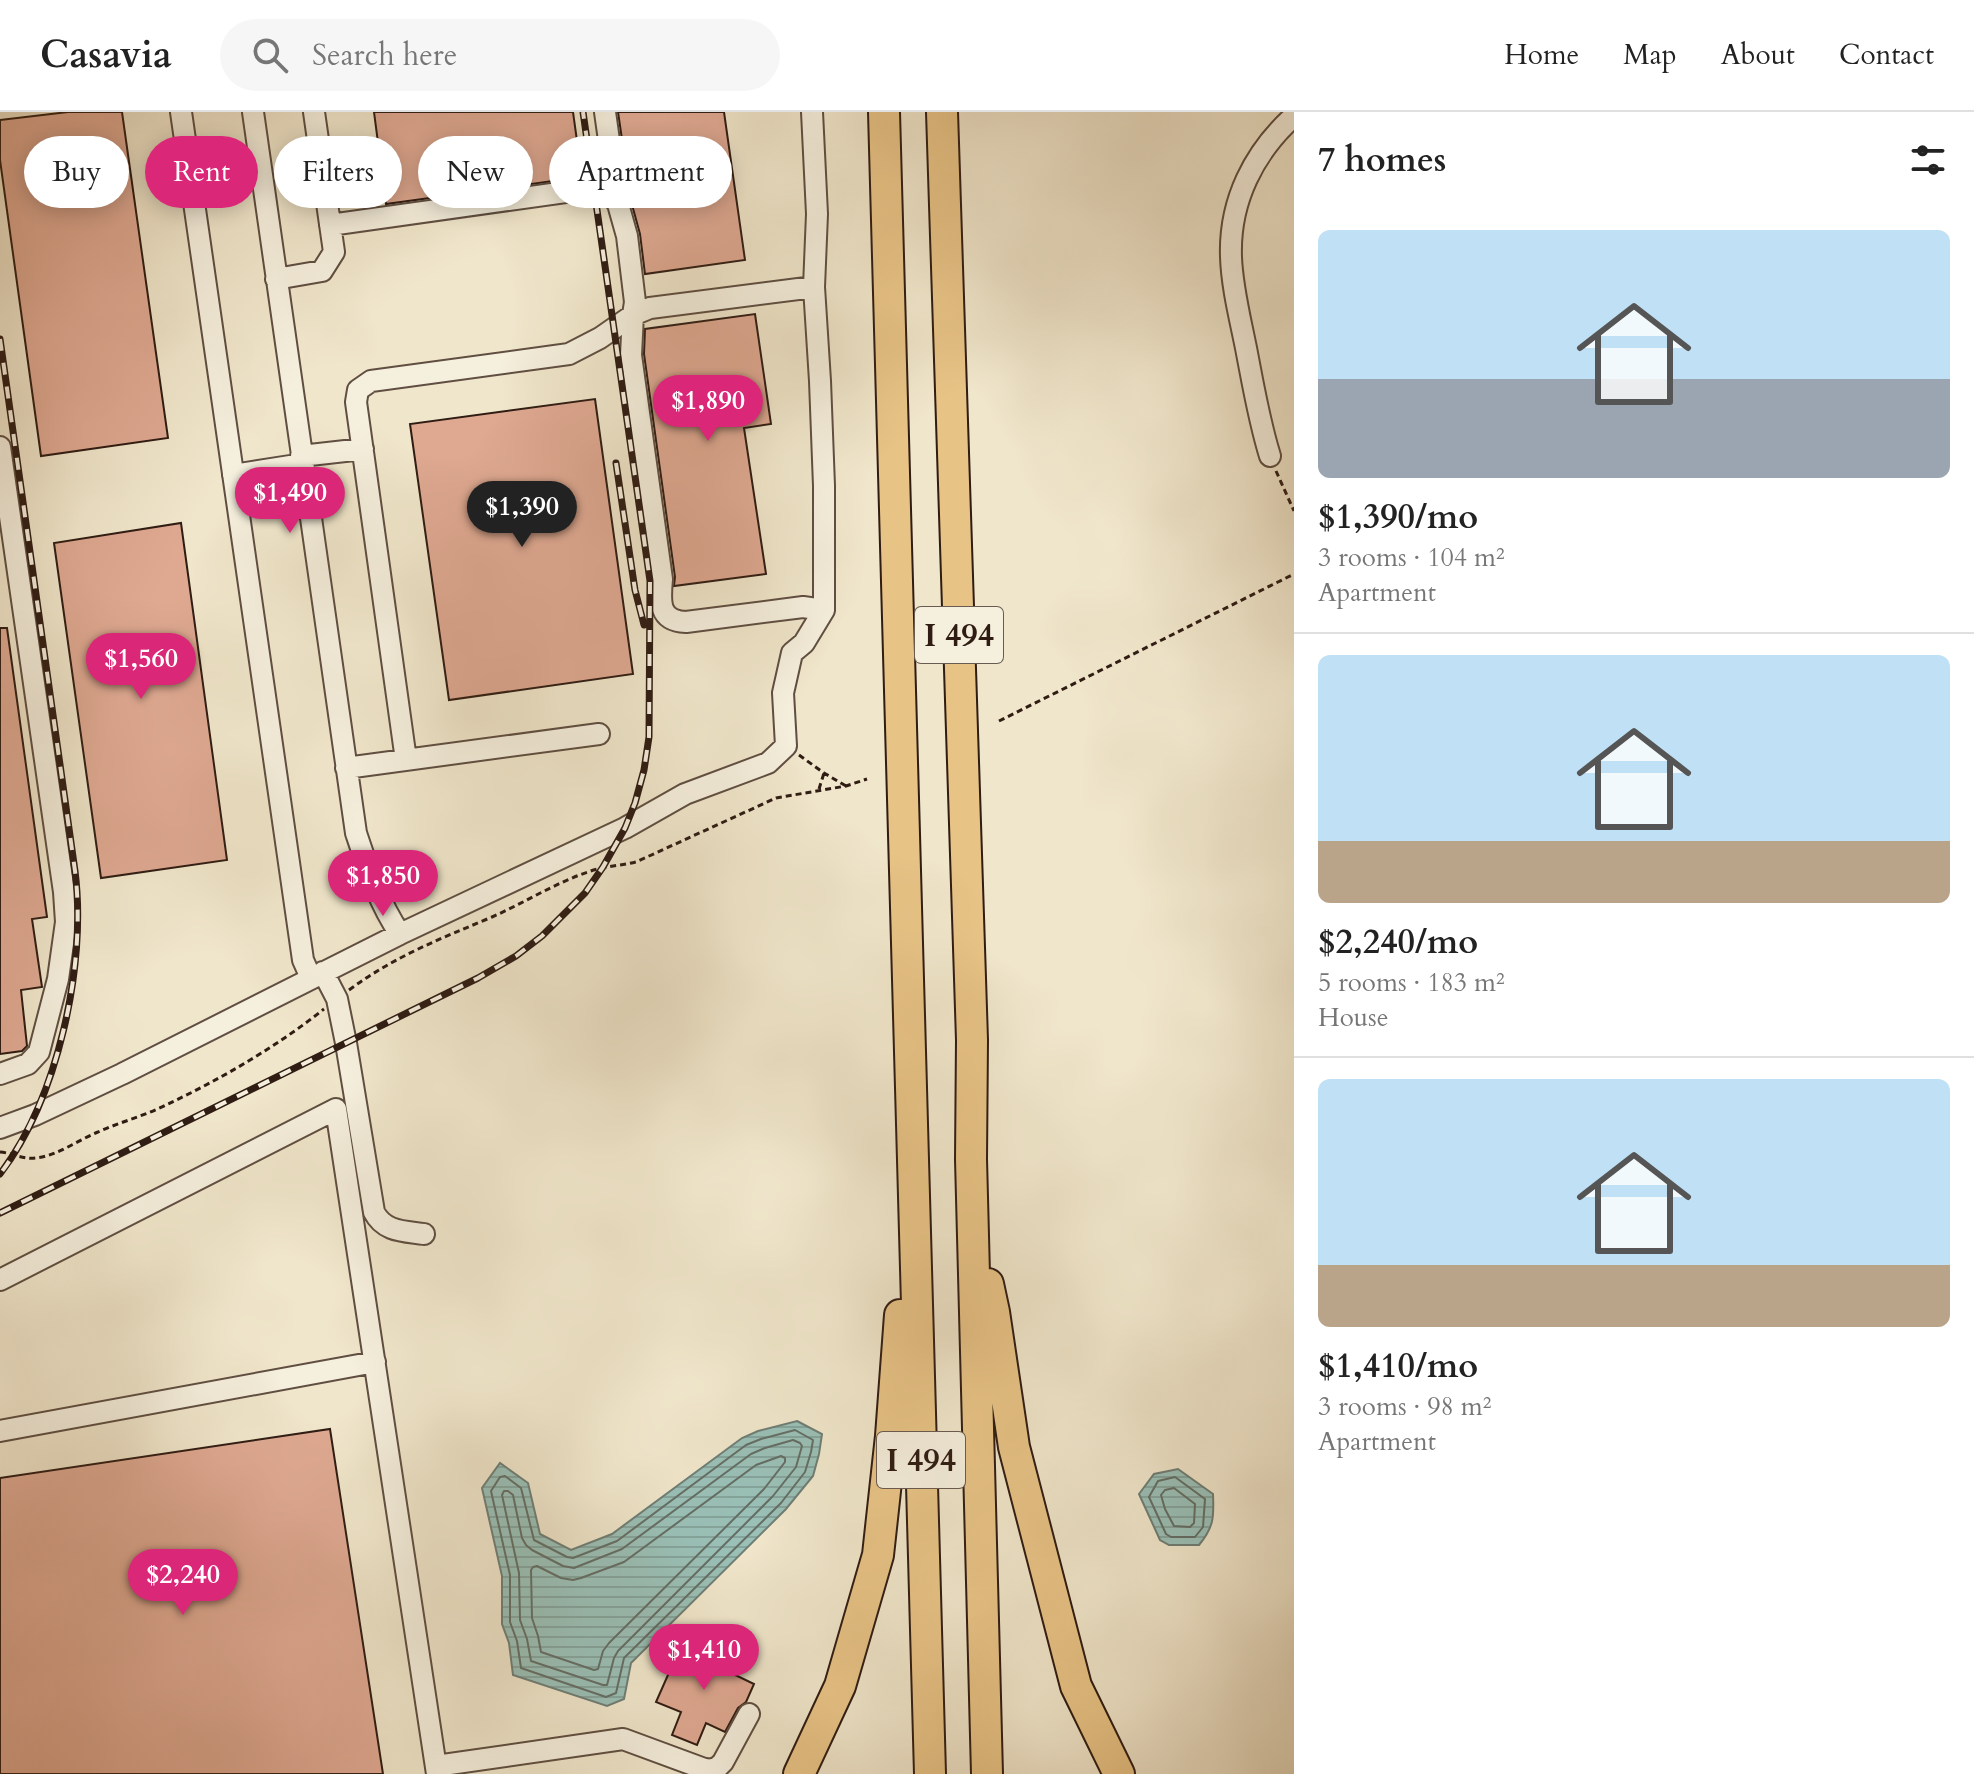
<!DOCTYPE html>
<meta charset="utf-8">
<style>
:root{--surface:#fff;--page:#f6f6f6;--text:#222;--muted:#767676;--line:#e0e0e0;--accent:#db2777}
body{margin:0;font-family:Cardo,serif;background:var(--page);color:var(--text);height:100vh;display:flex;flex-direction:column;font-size:30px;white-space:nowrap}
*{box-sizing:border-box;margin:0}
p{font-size:26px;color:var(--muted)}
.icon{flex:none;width:44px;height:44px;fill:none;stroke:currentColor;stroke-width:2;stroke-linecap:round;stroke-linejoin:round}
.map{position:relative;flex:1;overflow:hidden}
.details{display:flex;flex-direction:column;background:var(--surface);width:680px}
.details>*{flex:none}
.hud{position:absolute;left:24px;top:24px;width:760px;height:72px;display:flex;gap:16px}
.price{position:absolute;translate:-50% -68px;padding:0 18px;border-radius:28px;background:var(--accent);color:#fff;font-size:26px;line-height:52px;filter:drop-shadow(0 2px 4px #0008)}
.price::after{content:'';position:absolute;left:50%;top:48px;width:24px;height:18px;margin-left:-12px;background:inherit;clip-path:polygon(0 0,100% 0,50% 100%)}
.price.selected{background:#222;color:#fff}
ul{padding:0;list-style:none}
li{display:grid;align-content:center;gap:16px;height:424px;padding:0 24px}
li+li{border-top:2px solid var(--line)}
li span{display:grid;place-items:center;height:248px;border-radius:12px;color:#555}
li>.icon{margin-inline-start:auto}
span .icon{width:144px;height:144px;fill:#fffc;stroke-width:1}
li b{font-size:34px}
h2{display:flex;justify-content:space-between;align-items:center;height:96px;padding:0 24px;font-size:34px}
.tag{padding:0 28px;border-radius:36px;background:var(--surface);box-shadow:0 4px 20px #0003;font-size:28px;line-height:72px}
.tag.selected{background:var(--accent);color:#fff}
header{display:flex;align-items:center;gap:48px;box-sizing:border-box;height:112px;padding:0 40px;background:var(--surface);border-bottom:2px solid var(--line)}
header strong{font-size:38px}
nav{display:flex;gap:44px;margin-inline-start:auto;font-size:28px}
.search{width:560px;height:72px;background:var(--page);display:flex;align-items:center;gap:20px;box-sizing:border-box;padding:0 28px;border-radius:44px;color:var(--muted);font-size:30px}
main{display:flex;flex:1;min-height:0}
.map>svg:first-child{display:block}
.water{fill:url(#water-rules);stroke:#6f7e75;stroke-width:2}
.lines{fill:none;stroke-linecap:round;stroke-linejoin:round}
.shore{stroke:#646e65;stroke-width:2}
.building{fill:#dea891;stroke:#2f1c13;stroke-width:2}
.minor-casing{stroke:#5f4e41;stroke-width:24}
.highway-casing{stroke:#2f1c13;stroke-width:34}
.path{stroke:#2f1c13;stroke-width:3;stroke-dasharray:6 4;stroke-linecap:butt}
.minor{stroke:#f5efdd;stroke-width:20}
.highway{stroke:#e8c386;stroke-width:30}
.rail-casing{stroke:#2f1c13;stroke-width:7}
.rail{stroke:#f5efdd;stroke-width:4;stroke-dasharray:12;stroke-linecap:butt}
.labels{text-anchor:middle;stroke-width:6;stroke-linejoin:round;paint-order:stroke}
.shield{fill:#f5efdd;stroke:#6a5b50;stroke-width:2}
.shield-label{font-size:32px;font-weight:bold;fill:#2f1c13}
</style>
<header>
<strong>Casavia</strong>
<div class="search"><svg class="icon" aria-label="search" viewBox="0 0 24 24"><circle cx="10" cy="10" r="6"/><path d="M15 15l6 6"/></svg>Search here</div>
<nav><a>Home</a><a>Map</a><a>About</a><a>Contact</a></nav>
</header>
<main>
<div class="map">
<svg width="1294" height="1662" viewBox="0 0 1294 1662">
<defs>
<pattern id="water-rules" width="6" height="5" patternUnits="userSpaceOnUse" patternTransform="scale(2)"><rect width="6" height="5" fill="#9ac0b7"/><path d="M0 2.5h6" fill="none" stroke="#85a49c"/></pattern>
</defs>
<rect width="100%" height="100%" fill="#f0e6cb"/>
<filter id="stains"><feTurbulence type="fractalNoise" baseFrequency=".0025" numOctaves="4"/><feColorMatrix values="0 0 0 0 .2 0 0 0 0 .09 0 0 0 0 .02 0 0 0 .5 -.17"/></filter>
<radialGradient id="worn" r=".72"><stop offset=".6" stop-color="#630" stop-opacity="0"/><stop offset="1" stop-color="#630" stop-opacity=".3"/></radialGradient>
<path class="water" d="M797 1309 822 1322 819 1342 813 1364 786 1397 631 1551 624 1587 607 1594 513 1563 509 1531 502 1512V1464L482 1376 500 1351 528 1371 540 1422 571 1438 612 1422 742 1326 758 1319Z
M1178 1357 1213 1382C1214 1405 1214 1415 1199 1433H1169L1160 1428 1139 1382 1154 1362Z"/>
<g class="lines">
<path class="shore" d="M795 1318 813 1328 811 1340 805 1360 781 1391 624 1546 616 1581 606 1585 521 1556 517 1529 510 1510V1463L491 1379 500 1365 505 1364 521 1376 534 1428 567 1445 573 1446 617 1429 746 1333 761 1327Z
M793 1328 800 1331 802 1334 796 1355 773 1384 618 1539 614 1546 607 1573H603L531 1549 527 1527 520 1508 519 1461 502 1383 504 1379H508L513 1383 522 1426 526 1433 532 1438 563 1454 574 1456 622 1437 751 1342 765 1336Z
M781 1344 785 1346V1350L764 1377 609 1531 603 1539 598 1557 594 1558 541 1540 538 1524 532 1506 531 1458 533 1455 537 1454 561 1466 573 1468 581 1466 624 1450 756 1353Z
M1175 1365 1205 1387 1203 1415 1195 1425H1171L1166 1422 1149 1385 1158 1369Z
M1174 1376 1195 1392 1194 1411 1190 1415 1174 1414 1165 1397 1161 1383 1165 1378Z"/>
</g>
<path class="building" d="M68 0H122L168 326 41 344 0 48V8Z
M374 0H573L582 65 386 92Z
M618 0H724L745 148 645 162 640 122 631 89Z
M755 202 771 312 744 316 766 462 674 474 675 465 644 242 645 217Z
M595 287 633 562 449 588 410 312Z
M181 411 227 748 101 766 54 431Z
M0 516H7L47 805 32 807 42 875 21 878 27 934 22 939 0 942Z
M330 1317 383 1662H0V1366Z
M717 1527 739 1537 729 1560 754 1572 746 1590 738 1596 725 1620 706 1611 697 1633 672 1623 681 1600 656 1590 679 1538 706 1550Z"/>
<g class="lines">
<defs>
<path id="minor" d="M181 0 303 848 311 866
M253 0 356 721C368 757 379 791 400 822
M605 0 618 92
M330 113 594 76 602 77 611 83 618 92 627 124 635 190 633 203 631 243 662 467C660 489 658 509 686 510L803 495 824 498
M276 167 322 159 334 140 314 0
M0 335 64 780 66 810 58 867 39 940 28 952 0 962
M301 344 363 337
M1270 344C1259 309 1253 272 1246 236 1240 206 1232 175 1231 145 1229 89 1254 40 1294 4
M233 363 303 352
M406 648 356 290 358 278 371 269 569 242 600 226 633 203 650 196 814 175 817 102 812 0
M346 656 599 622
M323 860 337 887 346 931 374 1100C384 1120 404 1119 424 1122
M0 1016 35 1003 122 962 400 822 625 716 685 682 768 651 786 634 783 581 792 541 804 531 824 498V374L820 269 814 175
M0 1168 336 997 437 1662
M0 1319 375 1250
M436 1654 623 1627 707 1658 706 1662
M707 1658 717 1656 723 1650 749 1602"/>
<path id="highway" d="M884 0 930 1662
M942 0 972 928 971 1047 987 1662
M988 1172 994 1200 1014 1335 1076 1574 1119 1662
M799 1662 840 1574 878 1443 891 1324 900 1203"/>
</defs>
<use href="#minor" class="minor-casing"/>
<use href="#highway" class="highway-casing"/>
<path class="path" d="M1276 359 1294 399
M999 609 1294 462
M799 643 824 661 846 674
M819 677 824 661
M349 878C395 844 440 827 492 805 524 791 555 771 588 760 603 754 620 754 636 750L776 686 846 674 867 667
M0 1040C13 1041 23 1048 36 1046 57 1044 78 1028 98 1020 120 1010 144 1004 166 993 221 967 276 935 324 897"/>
<use href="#minor" class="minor"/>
<use href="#highway" class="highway"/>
<defs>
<path id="rail" d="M0 227 75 759C87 853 58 986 0 1062
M616 351 635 478 644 513
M0 1101 478 866 516 844 542 824 585 781 603 755 625 716 635 691 644 658 649 625 650 469 583 0"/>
</defs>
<use href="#rail" class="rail-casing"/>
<use href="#rail" class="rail"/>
</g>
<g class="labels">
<g class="shield">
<rect x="915" y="495" width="88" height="56" rx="6"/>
<rect x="877" y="1320" width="88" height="56" rx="6"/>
</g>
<g class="shield-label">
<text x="959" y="534">I 494</text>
<text x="921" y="1359">I 494</text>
</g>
</g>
<rect width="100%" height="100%" filter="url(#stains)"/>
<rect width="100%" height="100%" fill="url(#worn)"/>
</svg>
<b class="price" style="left:708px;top:331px">$1,890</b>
<b class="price" style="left:290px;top:423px">$1,490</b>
<b class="price selected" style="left:522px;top:437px">$1,390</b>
<b class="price" style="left:141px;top:589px">$1,560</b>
<b class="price" style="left:383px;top:806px">$1,850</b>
<b class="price" style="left:183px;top:1505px">$2,240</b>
<b class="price" style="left:704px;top:1580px">$1,410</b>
<div class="hud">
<a class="tag">Buy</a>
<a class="tag selected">Rent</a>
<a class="tag">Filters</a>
<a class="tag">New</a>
<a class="tag">Apartment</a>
</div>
</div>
<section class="details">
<h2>7 homes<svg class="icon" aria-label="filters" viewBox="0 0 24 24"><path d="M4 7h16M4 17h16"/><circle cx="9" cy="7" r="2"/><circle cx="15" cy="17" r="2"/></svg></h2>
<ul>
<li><span style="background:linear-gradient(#bfe0f5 60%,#9aa5b1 0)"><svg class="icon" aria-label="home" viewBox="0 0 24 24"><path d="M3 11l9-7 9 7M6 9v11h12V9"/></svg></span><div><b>$1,390/mo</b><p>3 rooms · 104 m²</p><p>Apartment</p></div></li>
<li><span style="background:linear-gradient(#bfe0f5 75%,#b9a48a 0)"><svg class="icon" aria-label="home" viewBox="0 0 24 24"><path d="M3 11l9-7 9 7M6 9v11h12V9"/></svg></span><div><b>$2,240/mo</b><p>5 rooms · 183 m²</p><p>House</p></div></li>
<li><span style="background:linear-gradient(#bfe0f5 75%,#b9a48a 0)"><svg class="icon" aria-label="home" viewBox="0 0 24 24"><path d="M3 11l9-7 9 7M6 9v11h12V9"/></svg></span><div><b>$1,410/mo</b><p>3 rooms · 98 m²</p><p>Apartment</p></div></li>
</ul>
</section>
</main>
